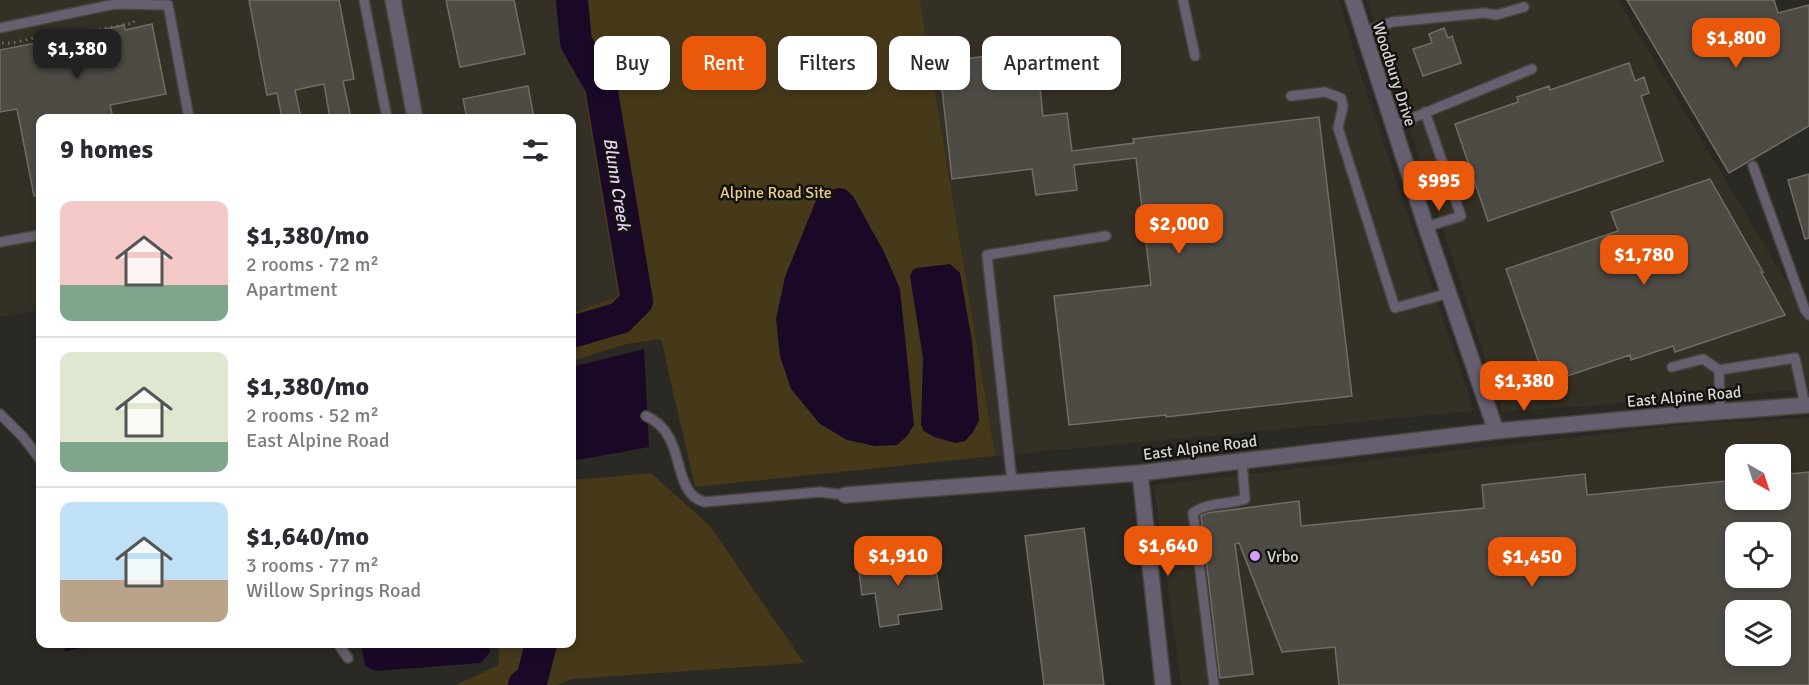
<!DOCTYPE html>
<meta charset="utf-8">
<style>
:root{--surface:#fff;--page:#f2f2f3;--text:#2b2b33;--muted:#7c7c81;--line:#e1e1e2;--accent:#ea580c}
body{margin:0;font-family:Signika,sans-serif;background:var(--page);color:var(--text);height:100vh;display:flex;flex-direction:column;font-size:22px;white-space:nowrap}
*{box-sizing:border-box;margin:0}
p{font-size:20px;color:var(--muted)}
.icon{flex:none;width:33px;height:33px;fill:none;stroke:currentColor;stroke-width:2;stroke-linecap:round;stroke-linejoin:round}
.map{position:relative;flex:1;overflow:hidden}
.side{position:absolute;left:36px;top:114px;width:540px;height:534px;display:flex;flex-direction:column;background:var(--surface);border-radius:12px;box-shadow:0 3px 9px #0003}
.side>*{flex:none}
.hud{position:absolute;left:594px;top:36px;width:570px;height:54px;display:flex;gap:12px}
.needle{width:39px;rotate:141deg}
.fabs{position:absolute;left:1725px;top:444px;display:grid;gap:12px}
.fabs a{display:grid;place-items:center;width:66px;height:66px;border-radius:12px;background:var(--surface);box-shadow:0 3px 9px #0003;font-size:30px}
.price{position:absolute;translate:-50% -51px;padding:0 14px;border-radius:12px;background:var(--accent);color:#fff;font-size:20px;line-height:39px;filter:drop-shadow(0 2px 3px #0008)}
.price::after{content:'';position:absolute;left:50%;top:36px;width:18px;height:14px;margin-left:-9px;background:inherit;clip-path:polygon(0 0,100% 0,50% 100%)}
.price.selected{background:#222;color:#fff}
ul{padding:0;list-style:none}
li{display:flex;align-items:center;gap:18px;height:150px;padding:0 24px}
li+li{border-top:2px solid var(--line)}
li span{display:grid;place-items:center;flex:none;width:168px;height:120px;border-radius:12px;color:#555}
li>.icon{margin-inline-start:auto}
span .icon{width:72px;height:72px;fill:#fffc;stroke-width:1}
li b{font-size:26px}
h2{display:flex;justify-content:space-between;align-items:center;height:72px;padding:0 24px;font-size:26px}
.pill{padding:0 21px;border-radius:12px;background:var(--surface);box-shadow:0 3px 9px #0003;font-size:21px;line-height:54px}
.pill.selected{background:var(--accent);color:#fff}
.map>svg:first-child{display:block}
.built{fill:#353025;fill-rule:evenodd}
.green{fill:#46391a}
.water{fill:#1a0827}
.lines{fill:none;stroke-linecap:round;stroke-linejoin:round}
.river{stroke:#1a0827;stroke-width:32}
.building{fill:#4e4b45;stroke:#706d67;stroke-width:1.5;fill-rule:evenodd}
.lane-casing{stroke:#47453f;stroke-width:12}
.street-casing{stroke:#47453f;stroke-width:18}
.path{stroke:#6f6d68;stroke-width:3;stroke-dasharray:1.5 4.5;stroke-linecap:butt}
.lane{stroke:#675f6f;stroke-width:9}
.street{stroke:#675f6f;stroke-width:15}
.poi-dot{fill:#d29dfd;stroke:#13120f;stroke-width:2}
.labels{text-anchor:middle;stroke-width:5;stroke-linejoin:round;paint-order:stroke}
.street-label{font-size:16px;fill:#d9d7d4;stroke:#13120f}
.park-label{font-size:16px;fill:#eace8a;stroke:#13120f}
.poi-label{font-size:16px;fill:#d9d7d4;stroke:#13120f;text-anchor:start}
.water-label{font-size:18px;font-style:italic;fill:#e4d1f7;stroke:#13120f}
</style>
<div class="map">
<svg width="1809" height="685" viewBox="0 0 1809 685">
<rect width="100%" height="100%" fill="#2b2923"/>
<path class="built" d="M0 0H569L618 296 572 313V118H40V310L0 317Z
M920 0H1339L1364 85 1474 411 995 456Z
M1367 0H1618L1809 320V389L1503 412Z
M1809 418V685H1181L1154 485 1692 424ZM1736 454H1780V500H1736ZM1736 532H1780V578H1736ZM1736 610H1780V656H1736Z"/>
<path class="green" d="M569 0H920L995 456 695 487 661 339 626 344 572 361V313L618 296Z
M651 473 710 526 804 663 572 679 557 685H455L499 665 498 644H572V480Z"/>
<path class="water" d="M838 188 845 189 853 196 884 252 900 289 914 425 907 436 897 445 875 446 847 440 820 424 791 389 780 356 776 319 785 277 817 198 827 191Z
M950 264 960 273 972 341 979 420 973 432 965 441 955 443 934 437 924 431 921 425 923 358 910 276 913 270 917 268Z
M644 349 649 447 572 461V367Z
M64 644H105L65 651Z
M361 644H489L490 652 481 663 376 671 365 666Z"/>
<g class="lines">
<path class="river" d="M572 332 620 318 637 301 601 86 576 42 572 0
M524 685 532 679 541 644"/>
</g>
<path class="building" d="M249 0H339L354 79 343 81 351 118H330L324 84 295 90 301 118H282L277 93 267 95Z
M446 0H514L525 54 460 67Z
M1627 0H1774L1778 13 1809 5V126L1729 173Z
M152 24 166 94 110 105 113 118H40V195L34 196 17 109 0 112V50L66 37 67 40 97 34 96 31 124 25 125 30Z
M1444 28 1448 38 1452 36 1461 63 1423 76 1413 49 1432 43 1429 34Z
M1036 50 1043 116 1067 113 1072 151 1134 143 1133 139 1319 117 1352 396 1166 417V415L1069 425 1054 296 1151 285 1136 158 1074 165 1077 190 1036 195 1032 169 952 179 939 62Z
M1629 63 1635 81 1644 77 1649 93 1641 96 1663 161 1488 221 1455 124 1518 102 1517 97 1549 86 1550 90Z
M528 86 534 118H467L463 99Z
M1809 174V238L1805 239 1788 180Z
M1710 179 1763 272H1761L1785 315 1675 352 1673 346 1631 360 1630 355 1546 383 1506 269 1618 231 1611 212Z
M1809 472V685H1339L1335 647 1282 652 1239 543 1235 544 1253 674 1220 678 1201 516 1207 513 1299 501 1301 526 1484 508 1482 485 1585 474 1587 495 1736 480V500H1780V475ZM1736 532H1780V578H1736ZM1736 610H1780V656H1736Z
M1084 528 1104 685H1044L1025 536Z
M899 550 902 573 936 568 942 609 898 615 899 624 880 627 875 593 862 595 857 559 872 557V554Z"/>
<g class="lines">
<defs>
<path id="lane" d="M364 0 387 118
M1183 0 1195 56
M115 4 168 5 189 118
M0 28 115 4V0
M1362 33 1392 22 1484 13 1496 15 1524 7
M1291 96 1325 92 1341 98 1343 106 1338 128 1395 308 1449 293
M1425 112 1461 216 1426 227
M1393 126 1532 69
M1753 166 1805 310 1809 315
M0 242 40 235
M1672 367 1703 359 1719 370
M1720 411 1719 370 1795 358 1805 405
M0 414 23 437 40 459
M646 416C689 435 669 491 704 502L820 492 845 495
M1012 482 987 255 1106 236
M338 644 348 658
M1214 685 1193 513C1207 502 1228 505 1245 499L1242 461"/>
<path id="street" d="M393 0 415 118
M1353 0 1426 227 1496 431
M1140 473 1163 685
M845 495 1140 473 1496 431 1674 415 1809 405"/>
</defs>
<use href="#lane" class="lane-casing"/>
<use href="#street" class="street-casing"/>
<path class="path" d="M2 43H12L51 34 52 38 134 23 133 18"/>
<use href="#lane" class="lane"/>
<use href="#street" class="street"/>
</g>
<circle class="poi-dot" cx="1255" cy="556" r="6"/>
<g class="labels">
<g class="street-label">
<text transform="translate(1395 74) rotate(72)" y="6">Woodbury Drive</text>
<text transform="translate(1684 396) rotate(-5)" y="6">East Alpine Road</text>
<text transform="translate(1200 447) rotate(-7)" y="6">East Alpine Road</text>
</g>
<g class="park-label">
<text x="776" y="198">Alpine Road Site</text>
</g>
<g class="poi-label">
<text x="1267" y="562">Vrbo</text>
</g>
<g class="water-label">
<text transform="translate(617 184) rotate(81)" y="6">Blunn Creek</text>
</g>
</g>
</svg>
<div class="fabs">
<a><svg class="needle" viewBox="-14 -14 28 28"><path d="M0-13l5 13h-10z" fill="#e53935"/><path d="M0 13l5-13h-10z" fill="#7c7c81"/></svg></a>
<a><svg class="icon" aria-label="locate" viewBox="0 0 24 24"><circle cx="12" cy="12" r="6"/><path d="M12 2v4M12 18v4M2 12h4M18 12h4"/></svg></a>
<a><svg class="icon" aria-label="layers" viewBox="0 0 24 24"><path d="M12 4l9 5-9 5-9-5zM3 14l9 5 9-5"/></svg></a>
</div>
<b class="price" style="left:1736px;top:69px">$1,800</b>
<b class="price selected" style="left:77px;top:80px">$1,380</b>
<b class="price" style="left:1439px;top:212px">$995</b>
<b class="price" style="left:1179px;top:255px">$2,000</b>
<b class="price" style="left:1644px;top:286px">$1,780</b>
<b class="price" style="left:1524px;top:412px">$1,380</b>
<b class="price" style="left:1168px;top:577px">$1,640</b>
<b class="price" style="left:898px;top:587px">$1,910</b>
<b class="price" style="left:1532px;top:588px">$1,450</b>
<div class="hud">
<a class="pill">Buy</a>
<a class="pill selected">Rent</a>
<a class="pill">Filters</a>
<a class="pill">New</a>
<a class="pill">Apartment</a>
</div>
<section class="side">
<h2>9 homes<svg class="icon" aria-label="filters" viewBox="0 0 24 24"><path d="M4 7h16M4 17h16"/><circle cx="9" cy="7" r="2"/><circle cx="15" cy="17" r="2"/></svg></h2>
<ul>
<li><span style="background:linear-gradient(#f6c9c9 70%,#7fa58c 0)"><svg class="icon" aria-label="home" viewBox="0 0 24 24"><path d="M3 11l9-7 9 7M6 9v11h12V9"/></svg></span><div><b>$1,380/mo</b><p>2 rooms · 72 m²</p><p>Apartment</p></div></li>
<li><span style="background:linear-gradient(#dfe7d0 75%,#7fa58c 0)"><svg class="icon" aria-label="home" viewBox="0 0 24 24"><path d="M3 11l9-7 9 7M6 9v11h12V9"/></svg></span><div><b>$1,380/mo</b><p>2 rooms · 52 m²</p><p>East Alpine Road</p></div></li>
<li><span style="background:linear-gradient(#bfe0f5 65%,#b9a48a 0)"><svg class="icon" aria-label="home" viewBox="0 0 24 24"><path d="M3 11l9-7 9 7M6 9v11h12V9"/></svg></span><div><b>$1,640/mo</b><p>3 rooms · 77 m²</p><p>Willow Springs Road</p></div></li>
</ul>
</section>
</div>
